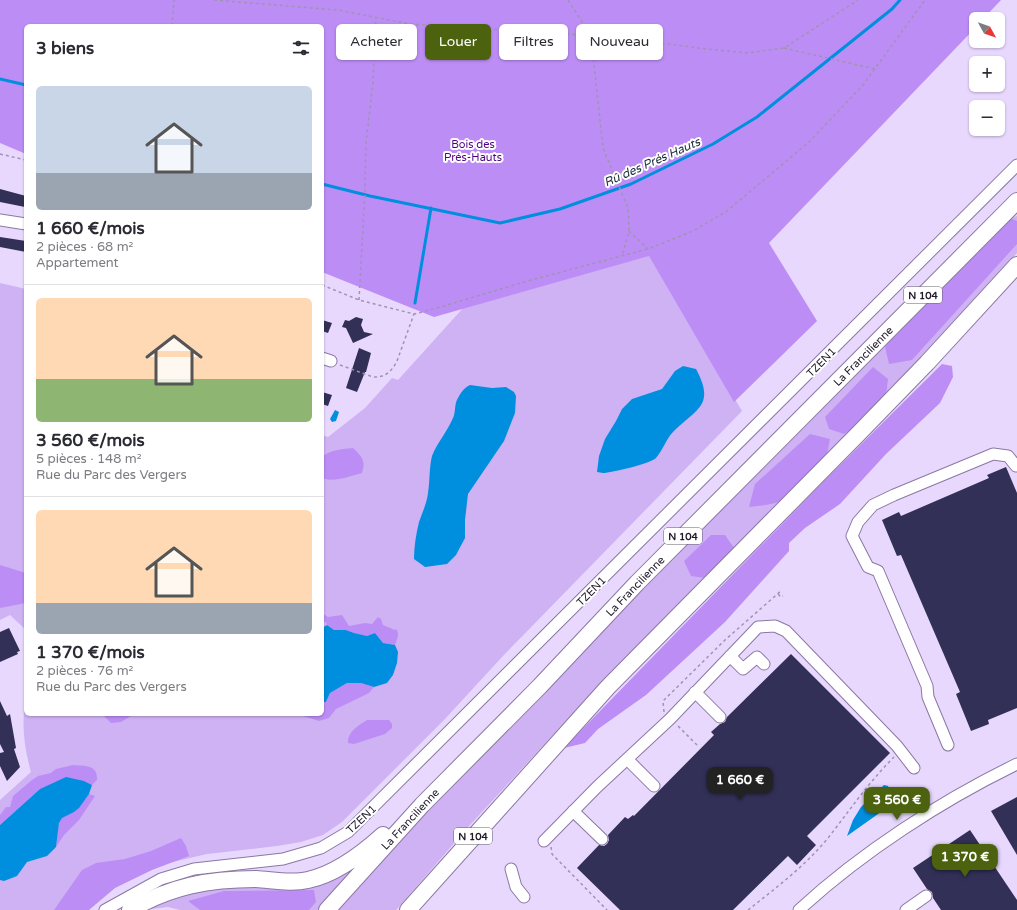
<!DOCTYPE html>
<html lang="fr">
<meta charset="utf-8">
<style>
:root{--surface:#fff;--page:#f2f2f3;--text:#2b2b33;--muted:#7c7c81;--line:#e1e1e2;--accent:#4c620e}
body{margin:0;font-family:"Varela Round",sans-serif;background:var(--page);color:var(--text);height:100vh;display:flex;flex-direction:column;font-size:15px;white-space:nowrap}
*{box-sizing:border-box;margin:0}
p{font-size:13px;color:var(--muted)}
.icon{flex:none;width:22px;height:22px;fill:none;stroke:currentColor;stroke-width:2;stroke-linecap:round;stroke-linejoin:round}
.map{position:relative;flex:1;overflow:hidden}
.sheet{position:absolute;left:24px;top:24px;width:300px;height:692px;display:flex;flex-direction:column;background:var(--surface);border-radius:6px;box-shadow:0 1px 3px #0004}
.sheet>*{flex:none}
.guide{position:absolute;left:336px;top:24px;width:380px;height:36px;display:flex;gap:8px}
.needle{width:26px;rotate:130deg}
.fabs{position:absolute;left:969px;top:12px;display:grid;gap:8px}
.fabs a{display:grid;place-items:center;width:36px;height:36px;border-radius:6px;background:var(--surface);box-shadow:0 1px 3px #0004;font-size:20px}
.price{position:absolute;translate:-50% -34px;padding:0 9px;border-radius:8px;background:var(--accent);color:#fff;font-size:13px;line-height:26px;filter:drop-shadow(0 1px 2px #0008)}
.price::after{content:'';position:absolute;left:50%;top:24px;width:12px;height:9px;margin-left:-6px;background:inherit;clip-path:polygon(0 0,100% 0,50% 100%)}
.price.current{background:#222;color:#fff}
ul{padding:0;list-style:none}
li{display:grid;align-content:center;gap:8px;height:212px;padding:0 12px}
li+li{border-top:1px solid var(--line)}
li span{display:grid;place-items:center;height:124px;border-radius:6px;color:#555}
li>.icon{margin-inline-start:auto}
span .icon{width:72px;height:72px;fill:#fffc;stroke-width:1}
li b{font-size:17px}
h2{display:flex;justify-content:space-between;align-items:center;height:48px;padding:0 12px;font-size:17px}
.tag{padding:0 14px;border-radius:6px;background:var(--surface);box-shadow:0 1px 3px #0004;font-size:14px;line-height:36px}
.tag.current{background:var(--accent);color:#fff}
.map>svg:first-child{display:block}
.green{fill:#cfb2f4}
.forest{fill:#bd8df6}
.water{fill:#008fde}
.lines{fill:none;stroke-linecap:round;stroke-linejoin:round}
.stream{stroke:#008fde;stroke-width:3}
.building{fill:#323057}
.minor-casing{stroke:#8a78a3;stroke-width:13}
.highway-casing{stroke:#8a78a3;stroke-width:18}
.path{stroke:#a093b1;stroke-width:1.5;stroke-dasharray:3 3;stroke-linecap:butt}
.minor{stroke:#fff;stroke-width:11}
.highway{stroke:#fff;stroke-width:16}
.labels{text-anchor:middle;stroke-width:4;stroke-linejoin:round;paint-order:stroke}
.shield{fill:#fff;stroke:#645e6a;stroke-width:1}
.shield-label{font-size:10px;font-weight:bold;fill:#21192a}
.park-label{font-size:11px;fill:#530087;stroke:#fff}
.street-label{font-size:11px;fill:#21192a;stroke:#fff}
.water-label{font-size:12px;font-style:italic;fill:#192b3a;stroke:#fff}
</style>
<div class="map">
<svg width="1017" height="910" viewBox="0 0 1017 910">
<rect width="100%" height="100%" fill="#e8d8fe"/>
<path class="green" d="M1017 216V253L868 414 673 610 563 724 470 825 396 910H336L449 788 572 659 1010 218Z
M646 250 742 411 502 657 444 720 342 822 323 835 301 842 277 846 207 854 164 864 123 882 81 910H0V800L31 772C24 747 21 724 26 698V714H322V435L328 437 365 408 392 378 398 380 464 307Z
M0 283 26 289V630L10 615 0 620Z
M357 865 319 910H180L168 907 144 910 182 893Z"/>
<path class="forest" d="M0 0H1001L983 19H976V27L769 243 817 321 734 402 649 256 434 317 322 272V26H26V154L0 143Z
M1010 218 1017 221V244L912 360 889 364 885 347 894 335Z
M942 364 952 366 953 377 940 403 886 454 840 504 805 528 789 543V551L725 622 646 695 598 729 585 743 564 748 823 482Z
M873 367 888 379 886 395 852 429 844 434 829 429 825 417Z
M810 434 830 439 827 455 780 502 766 505 749 507 755 484Z
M353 448C362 457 366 460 362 473 350 476 334 483 322 478V457C329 450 343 449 353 448Z
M711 535H725L734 548 705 578 691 576 684 561Z
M0 565 26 573V603L0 608Z
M322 613 328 617 342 615 349 626 365 623 372 624 378 617 381 619 383 625 395 630 396 629C400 634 397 639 395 645L383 643 375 633 367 636 354 633 346 630H334L327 625 326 622 322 621Z
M347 683H361L374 687 369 693 336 709 329 718 319 721 297 714H322V702H326L330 693Z
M104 714H134L121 722 111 723 104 716Z
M367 720H389L392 724V728L385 734 354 744 348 743C347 732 359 725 367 720Z
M73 765C86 766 98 765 97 780L92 785 84 781 40 789 0 825V815L6 807H10L13 796 32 780 38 776 51 773 56 769Z
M89 794 95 796 79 820 64 835 56 847 59 823 62 817 74 812Z
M181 838 186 846 189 856 152 870 115 888 89 910H54L82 870 96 863 125 859 151 851Z
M314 890 316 902 309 910H200L188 901 224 891Z"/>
<path class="water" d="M683 366 696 369C716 406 696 409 673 432 666 439 663 450 656 458 652 463 611 473 603 473 601 473 599 472 597 472L599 456 605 439 616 421 622 409 632 399 662 389 675 371Z
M470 385 492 388 506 387 514 392 516 396 515 413 504 441 468 494 465 520V538L456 555 447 564 425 567 414 559C414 547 416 534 419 522 422 513 427 503 428 493 430 481 429 468 432 456 437 443 447 432 453 418 456 412 454 404 458 398 461 392 465 387 470 385Z
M335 410 339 412 336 421 332 422 330 419Z
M327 625 334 630H346L354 633 367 636 375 633 383 643 395 645 398 652 397 663 393 675 387 683 374 687 361 683H347L330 693 326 702H322V628Z
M66 777 84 781 92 785 89 794 79 808 74 812 62 818 59 823 56 847 47 856 27 862 17 876 4 881 0 880V825L40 789Z
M884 785 888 786 895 802 847 836 853 820 861 807Z"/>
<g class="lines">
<path class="stream" d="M0 79 26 85
M322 184 370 196 500 223 560 209 631 184 713 144 757 117 892 9 900 0
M415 303 431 208"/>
</g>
<path class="building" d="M0 189 26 196 25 207 0 202Z
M0 237 26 241V252L0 247Z
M356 317 363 319 361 325 364 332 373 334 353 343 346 328 342 327 345 320 349 321Z
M322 320 332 323 328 333 322 331Z
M359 348 371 353 366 372H365L357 392 346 388Z
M322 392 332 395 328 406 322 404Z
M1006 467 1017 493V708L988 720 989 724 971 731 956 694 960 692 901 555 897 556 882 520 899 512 901 516 989 478 987 475Z
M9 628 20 651 17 652 18 654 0 662V632Z
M791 654 890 753 807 836 816 845 797 865 788 856 733 910H620L577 868 599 845 604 846 607 844 609 840 608 835 625 817 628 819 633 815 634 816 714 735 711 732 720 724 725 722 727 717Z
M0 701 7 716 10 714 16 748 14 749 20 767 7 781 0 766V753L4 752 0 744Z
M1017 797V855L991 811Z
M970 830 1017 900V910H941L933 898 932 892 927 889 913 868Z"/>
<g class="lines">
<defs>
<path id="minor" d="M0 220 26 224
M322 358 331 361
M730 656 743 669 757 657 764 664
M695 692 720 717
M948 745 928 697 927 686 878 571 868 567 852 536 858 522 873 505 894 495 993 454 1008 456 1016 466
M627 759 654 786
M573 811 602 839
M544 841 597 787 670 719 758 627 775 626 786 631 897 746 914 768
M511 869 516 887 524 897
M105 910 161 879 194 869 283 859 321 848 348 832 1017 165
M799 910C862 852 941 801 1017 764
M906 910 926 896"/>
<path id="highway" d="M130 910C171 886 209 879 256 879 273 880 291 884 308 880 336 874 362 854 383 835
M327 910 422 805 540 686 637 583 1017 201
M408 910 608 687 860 432 927 363 1017 265"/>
</defs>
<use href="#minor" class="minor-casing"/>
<use href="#highway" class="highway-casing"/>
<path class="path" d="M214 0 338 10 410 24 612 37 707 49 747 53 784 48 858 0
M568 0 591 36 603 148 628 208 629 231 622 256
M172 26 174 0
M784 48 875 69
M0 154 26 160
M629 231 648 249
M322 285 359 300 414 314 437 308 531 280 648 249 693 231 727 211 809 142 863 85 925 0
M359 300 365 190 366 143 373 82 376 17
M340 365 373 377C385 378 392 371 397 361L414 314
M778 594 781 597 783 596
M664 712 663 701 725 640 782 590
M678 726 698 746
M551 847 552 854 607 910
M748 910C776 888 805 866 828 838 850 810 868 783 894 757"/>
<use href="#minor" class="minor"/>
<use href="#highway" class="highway"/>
</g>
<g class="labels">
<g class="shield">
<rect x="904" y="287" width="38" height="16" rx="3"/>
<rect x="664" y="528" width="38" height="16" rx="3"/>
<rect x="454" y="828" width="38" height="16" rx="3"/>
</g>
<g class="shield-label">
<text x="923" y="299">N 104</text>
<text x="683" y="540">N 104</text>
<text x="473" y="840">N 104</text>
</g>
<g class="park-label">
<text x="473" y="148">Bois des<tspan x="473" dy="13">Prés-Hauts</tspan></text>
</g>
<g class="street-label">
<text transform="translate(863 356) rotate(-45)" y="4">La Francilienne</text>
<text transform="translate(821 362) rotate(-45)" y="4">TZEN1</text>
<text transform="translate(635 586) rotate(-46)" y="4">La Francilienne</text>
<text transform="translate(591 591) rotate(-45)" y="4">TZEN1</text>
<text transform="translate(361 819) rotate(-43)" y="4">TZEN1</text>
<text transform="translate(410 819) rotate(-47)" y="4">La Francilienne</text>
</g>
<g class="water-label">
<text transform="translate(652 162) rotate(-24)" y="4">Rû des Prés Hauts</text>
</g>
</g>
</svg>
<div class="fabs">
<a><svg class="needle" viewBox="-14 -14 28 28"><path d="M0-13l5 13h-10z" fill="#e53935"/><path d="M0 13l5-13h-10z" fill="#7c7c81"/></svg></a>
<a>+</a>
<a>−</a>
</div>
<b class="price current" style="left:740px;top:801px">1 660 €</b>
<b class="price" style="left:897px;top:821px">3 560 €</b>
<b class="price" style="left:965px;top:878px">1 370 €</b>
<div class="guide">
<a class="tag">Acheter</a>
<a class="tag current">Louer</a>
<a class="tag">Filtres</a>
<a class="tag">Nouveau</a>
</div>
<section class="sheet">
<h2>3 biens<svg class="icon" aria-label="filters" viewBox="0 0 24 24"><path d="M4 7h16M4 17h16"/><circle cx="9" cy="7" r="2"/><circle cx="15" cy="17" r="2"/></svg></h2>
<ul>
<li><span style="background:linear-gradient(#c9d6e8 70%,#9aa5b1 0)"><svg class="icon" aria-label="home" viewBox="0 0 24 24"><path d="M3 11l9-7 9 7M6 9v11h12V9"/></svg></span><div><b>1 660 €/mois</b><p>2 pièces · 68 m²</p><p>Appartement</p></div></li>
<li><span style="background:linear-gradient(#ffd9b3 65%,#8fb573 0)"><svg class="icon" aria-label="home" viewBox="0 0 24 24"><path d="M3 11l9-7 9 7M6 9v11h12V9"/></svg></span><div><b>3 560 €/mois</b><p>5 pièces · 148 m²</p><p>Rue du Parc des Vergers</p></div></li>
<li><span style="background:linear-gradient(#ffd9b3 75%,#9aa5b1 0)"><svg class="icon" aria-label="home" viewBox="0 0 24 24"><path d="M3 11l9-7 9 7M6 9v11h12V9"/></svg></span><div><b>1 370 €/mois</b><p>2 pièces · 76 m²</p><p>Rue du Parc des Vergers</p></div></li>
</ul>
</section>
</div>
